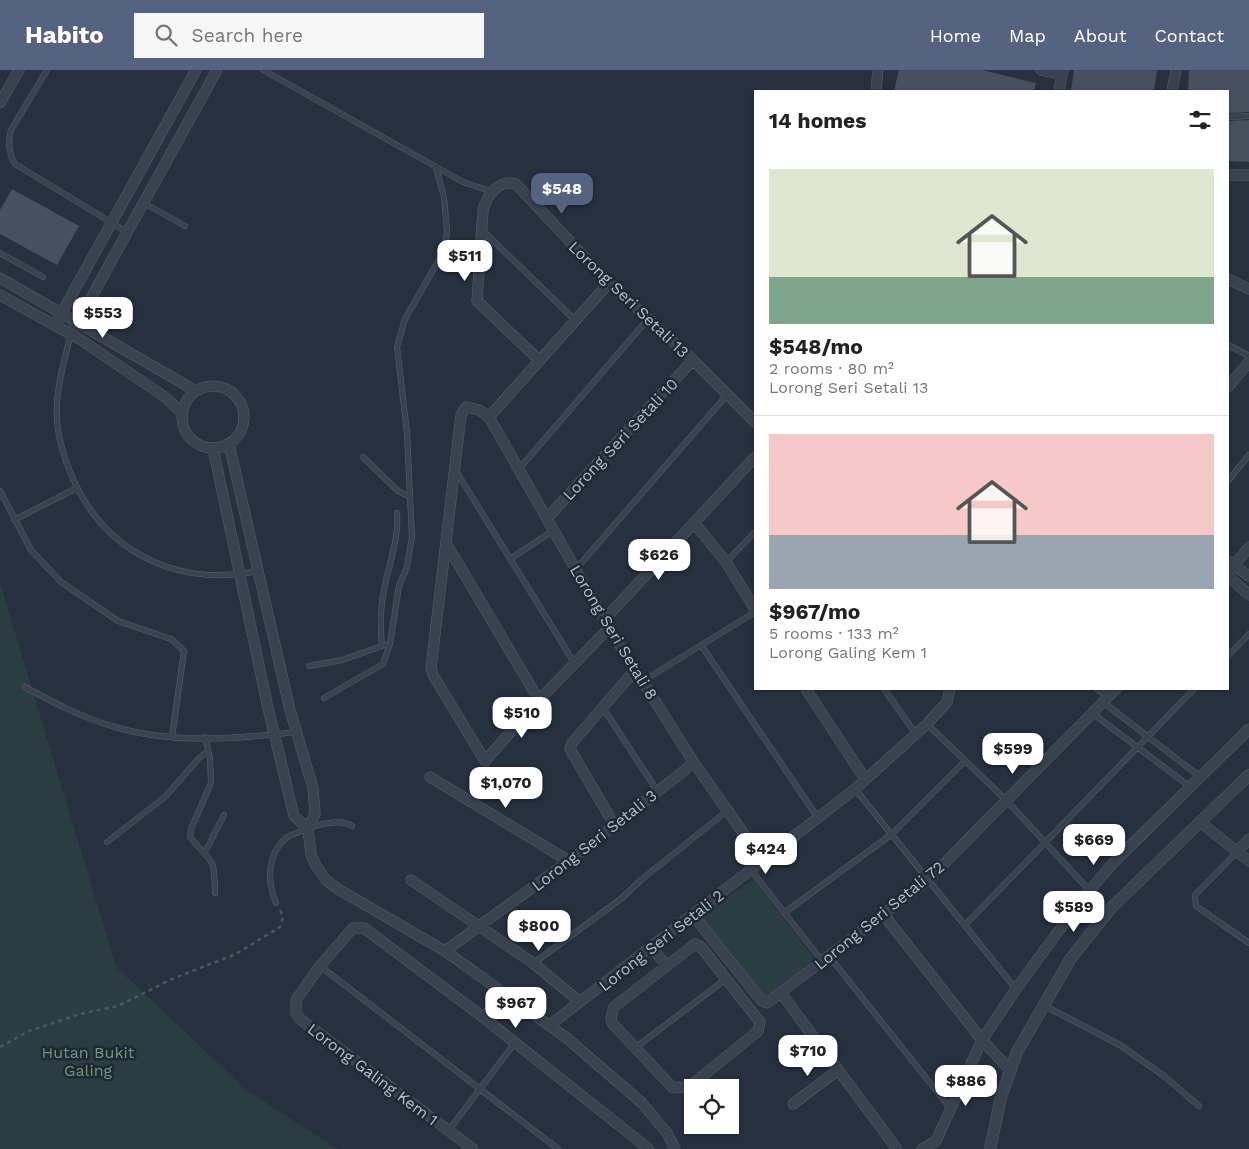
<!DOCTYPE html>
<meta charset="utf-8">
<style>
:root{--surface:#fff;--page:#f6f6f6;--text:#222;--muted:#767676;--line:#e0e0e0;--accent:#556380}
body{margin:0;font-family:"Work Sans",sans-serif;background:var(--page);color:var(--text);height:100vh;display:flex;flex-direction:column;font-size:19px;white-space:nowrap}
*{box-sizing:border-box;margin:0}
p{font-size:16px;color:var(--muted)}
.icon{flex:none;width:28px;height:28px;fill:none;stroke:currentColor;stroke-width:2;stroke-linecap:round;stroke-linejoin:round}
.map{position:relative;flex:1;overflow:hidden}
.sheet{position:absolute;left:754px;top:20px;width:475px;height:600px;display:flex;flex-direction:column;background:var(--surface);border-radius:0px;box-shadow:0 1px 4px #0004}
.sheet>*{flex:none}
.fabs{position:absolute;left:684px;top:1009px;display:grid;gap:10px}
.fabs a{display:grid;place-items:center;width:55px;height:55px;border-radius:0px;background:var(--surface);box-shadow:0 1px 4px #0004;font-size:25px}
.price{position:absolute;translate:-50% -42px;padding:0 11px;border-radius:10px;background:#fff;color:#222;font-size:16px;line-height:32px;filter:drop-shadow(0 1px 2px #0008)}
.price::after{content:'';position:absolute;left:50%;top:30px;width:15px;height:11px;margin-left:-8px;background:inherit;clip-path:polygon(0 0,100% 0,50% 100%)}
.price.active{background:var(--accent);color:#fff}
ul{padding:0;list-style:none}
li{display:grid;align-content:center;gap:10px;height:265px;padding:0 15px}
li+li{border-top:1px solid var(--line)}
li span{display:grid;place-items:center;height:155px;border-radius:0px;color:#555}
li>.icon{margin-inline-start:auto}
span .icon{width:90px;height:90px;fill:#fffc;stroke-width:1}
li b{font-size:21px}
h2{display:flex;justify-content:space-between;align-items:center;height:60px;padding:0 15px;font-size:21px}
header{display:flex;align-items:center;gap:30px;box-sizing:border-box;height:70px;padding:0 25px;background:var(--accent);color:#fff}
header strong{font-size:24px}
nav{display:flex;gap:28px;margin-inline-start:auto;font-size:18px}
.search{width:350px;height:45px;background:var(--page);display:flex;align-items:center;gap:12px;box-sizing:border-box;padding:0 18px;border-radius:0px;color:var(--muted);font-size:19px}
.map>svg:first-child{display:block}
.green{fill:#2a3e41}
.building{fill:#465060}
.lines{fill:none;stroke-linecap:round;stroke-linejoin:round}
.service-casing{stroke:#58606c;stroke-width:6}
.minor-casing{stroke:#58606c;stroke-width:11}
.tertiary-casing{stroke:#58606c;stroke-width:12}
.path{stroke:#495b5f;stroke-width:2.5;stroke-dasharray:4 4;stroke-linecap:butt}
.service{stroke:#3b424f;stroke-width:5}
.minor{stroke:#3b424f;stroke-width:10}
.tertiary{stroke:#3b424f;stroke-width:11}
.labels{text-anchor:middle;stroke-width:5;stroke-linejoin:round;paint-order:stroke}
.street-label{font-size:16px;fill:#b7bdc9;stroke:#1f2734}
.park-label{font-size:16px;fill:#70997b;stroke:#1f2734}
</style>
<header>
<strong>Habito</strong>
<div class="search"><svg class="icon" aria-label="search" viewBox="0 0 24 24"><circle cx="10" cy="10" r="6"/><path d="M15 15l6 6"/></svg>Search here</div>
<nav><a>Home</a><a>Map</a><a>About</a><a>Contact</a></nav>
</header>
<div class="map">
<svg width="1249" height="1079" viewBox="0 0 1249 1079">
<rect width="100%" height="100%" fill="#27303f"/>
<path class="green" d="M0 513 116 897 249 1022 338 1079H0Z
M754 810 814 889 764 929 695 848Z"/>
<path class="building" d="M899 0H982L1036 13 1034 21H894Z
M1074 0H1157L1154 21H1071Z
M1189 0H1249V42L1228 43V21H1188Z
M1249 50V92L1228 91V51Z
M12 119 79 156 57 195 0 164V140Z"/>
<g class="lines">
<defs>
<path id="service" d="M47 0 11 60C8 72 8 83 15 94L127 162
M263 0 463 112 493 122
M1228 47 1249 46
M144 133 185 156
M482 160 575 250
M0 183 43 207
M71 264C64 292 55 321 57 350 58 371 65 390 73 409 107 484 178 517 258 501
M1228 275 1249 286
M363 387 398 421 408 426
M519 399 648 249
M456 401 575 594
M1228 411 1249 385
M0 421 31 480 61 512 118 551 171 569 184 581 172 667
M14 450 77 418
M510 489 554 460
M726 492 755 462
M576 499 727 325
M382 575C380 556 380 539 384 520 389 493 399 470 397 443
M701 575 818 748
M1228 586 1249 564
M309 596 342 590 385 575
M643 611 755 542
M25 617C54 633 83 648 115 657 172 674 238 669 296 662
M884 619 916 664
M1097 619 1108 627
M324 628 383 594 390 574 399 516 407 497 412 467 407 363 397 277 405 249 445 179 447 161 444 127 436 98
M1103 632 1199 706
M603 638 658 722
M1092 643 1189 716
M927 654 1006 730 1090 821
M205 667 210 688 211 713 191 759 190 767C213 796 214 783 215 823
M855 719 1016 919
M107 772 166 726 199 688 208 681
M205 782 224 745
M1237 782 1195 825 1196 836 1249 873
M751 800 822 891
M276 833C267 812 267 784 286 768 291 764 301 762 307 759 320 754 339 748 352 756
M784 843 892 764 964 692
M965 855 1194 619
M829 886 950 1038
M534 893 622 828 641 810 727 741
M320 896 558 1079
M1043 935 1120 975 1164 1006 1199 1036
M635 978 726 909
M449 1060 514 974"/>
<path id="minor" d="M1041 0 1062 4
M876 21 878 0
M1059 21 1063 0
M1172 21 1176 0
M0 33 19 0
M1228 105H1249
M0 208 196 321
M1228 209 1249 219
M0 225 81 270 165 327 182 343
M55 255 196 0
M71 264 217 0
M539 290 477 231 483 140C487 125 499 109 516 114L609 213 693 290 755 352
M182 347a31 31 0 1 1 62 0a31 31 0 1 1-62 0Z
M1228 317 1249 292
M489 347 609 213
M229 374 290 640 313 718 315 744 308 759 311 784 315 794 326 810 338 819 445 881 568 969 642 1033 667 1063 675 1079
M213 378 268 638 294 746 308 759
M548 447 693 290
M695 454 726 492 755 539
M447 475 539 630
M1228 491 1249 506
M1228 503 1249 477
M1228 506 1249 525
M604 550 755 387
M609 558 539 630 485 691 433 605 431 598 461 345 466 337 479 340 489 347 609 558 694 693 763 791
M806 619 865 709
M430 707 569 791
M1200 752 1249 791
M615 756 570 679 572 673 635 600
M1237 782 1249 769
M411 810 533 893 580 932
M883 844 982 970 1010 1000
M693 845 762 931 767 933 928 810 1116 619
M695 874 701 877 760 952 758 961 689 1017 673 1018 612 953 611 948 614 937Z
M651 877 667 896
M445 881 569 791 694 693
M781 923 897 1079
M484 948 503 924
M550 955 855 719 927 654 947 632 950 619
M793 1034 838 1000
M473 1079 300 949 296 943V930L320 896 353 858H364L484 948 649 1079
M922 1079 936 1071 982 970 1016 919 1079 833 1114 792 1249 659"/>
<path id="tertiary" d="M990 1079 1001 1027 1017 982 1071 888 1111 838 1249 705"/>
</defs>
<use href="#service" class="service-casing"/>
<use href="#minor" class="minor-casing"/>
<use href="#tertiary" class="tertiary-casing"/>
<path class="path" d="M0 977 29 961 80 944 118 936 172 909 236 884 280 857 283 847 280 840"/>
<use href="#service" class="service"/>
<use href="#minor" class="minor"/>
<use href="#tertiary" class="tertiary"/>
</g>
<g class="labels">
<g class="street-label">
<text transform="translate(629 229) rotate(44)" y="6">Lorong Seri Setali 13</text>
<text transform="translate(620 369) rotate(-47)" y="6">Lorong Seri Setali 10</text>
<text transform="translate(614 562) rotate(59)" y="6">Lorong Seri Setali 8</text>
<text transform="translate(594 770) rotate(-38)" y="6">Lorong Seri Setali 3</text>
<text transform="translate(879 845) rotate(-39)" y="6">Lorong Seri Setali 72</text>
<text transform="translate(661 870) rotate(-38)" y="6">Lorong Seri Setali 2</text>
<text transform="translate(373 1004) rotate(37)" y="6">Lorong Galing Kem 1</text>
</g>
<g class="park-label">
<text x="88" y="988">Hutan Bukit<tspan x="88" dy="18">Galing</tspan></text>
</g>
</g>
</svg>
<div class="fabs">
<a><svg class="icon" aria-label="locate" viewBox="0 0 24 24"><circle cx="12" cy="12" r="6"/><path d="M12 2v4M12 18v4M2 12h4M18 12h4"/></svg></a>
</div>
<b class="price active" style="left:562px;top:145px">$548</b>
<b class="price" style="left:465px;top:212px">$511</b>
<b class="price" style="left:103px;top:269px">$553</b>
<b class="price" style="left:659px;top:511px">$626</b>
<b class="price" style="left:522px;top:669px">$510</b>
<b class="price" style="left:1013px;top:705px">$599</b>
<b class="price" style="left:506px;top:739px">$1,070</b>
<b class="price" style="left:1094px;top:796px">$669</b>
<b class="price" style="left:766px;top:805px">$424</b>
<b class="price" style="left:1074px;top:863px">$589</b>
<b class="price" style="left:539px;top:882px">$800</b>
<b class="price" style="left:516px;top:959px">$967</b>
<b class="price" style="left:808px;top:1007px">$710</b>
<b class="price" style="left:966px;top:1037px">$886</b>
<section class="sheet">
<h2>14 homes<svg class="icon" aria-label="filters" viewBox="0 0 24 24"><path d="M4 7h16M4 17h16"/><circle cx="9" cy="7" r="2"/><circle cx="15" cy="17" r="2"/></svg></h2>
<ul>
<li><span style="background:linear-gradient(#dfe7d0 70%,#7fa58c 0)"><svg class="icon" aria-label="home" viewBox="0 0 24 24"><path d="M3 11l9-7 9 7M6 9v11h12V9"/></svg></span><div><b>$548/mo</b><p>2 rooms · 80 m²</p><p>Lorong Seri Setali 13</p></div></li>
<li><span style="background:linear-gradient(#f6c9c9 65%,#9aa5b1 0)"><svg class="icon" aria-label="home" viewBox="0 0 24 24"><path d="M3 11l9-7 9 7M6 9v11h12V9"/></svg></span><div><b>$967/mo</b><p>5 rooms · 133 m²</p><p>Lorong Galing Kem 1</p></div></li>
</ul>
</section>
</div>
